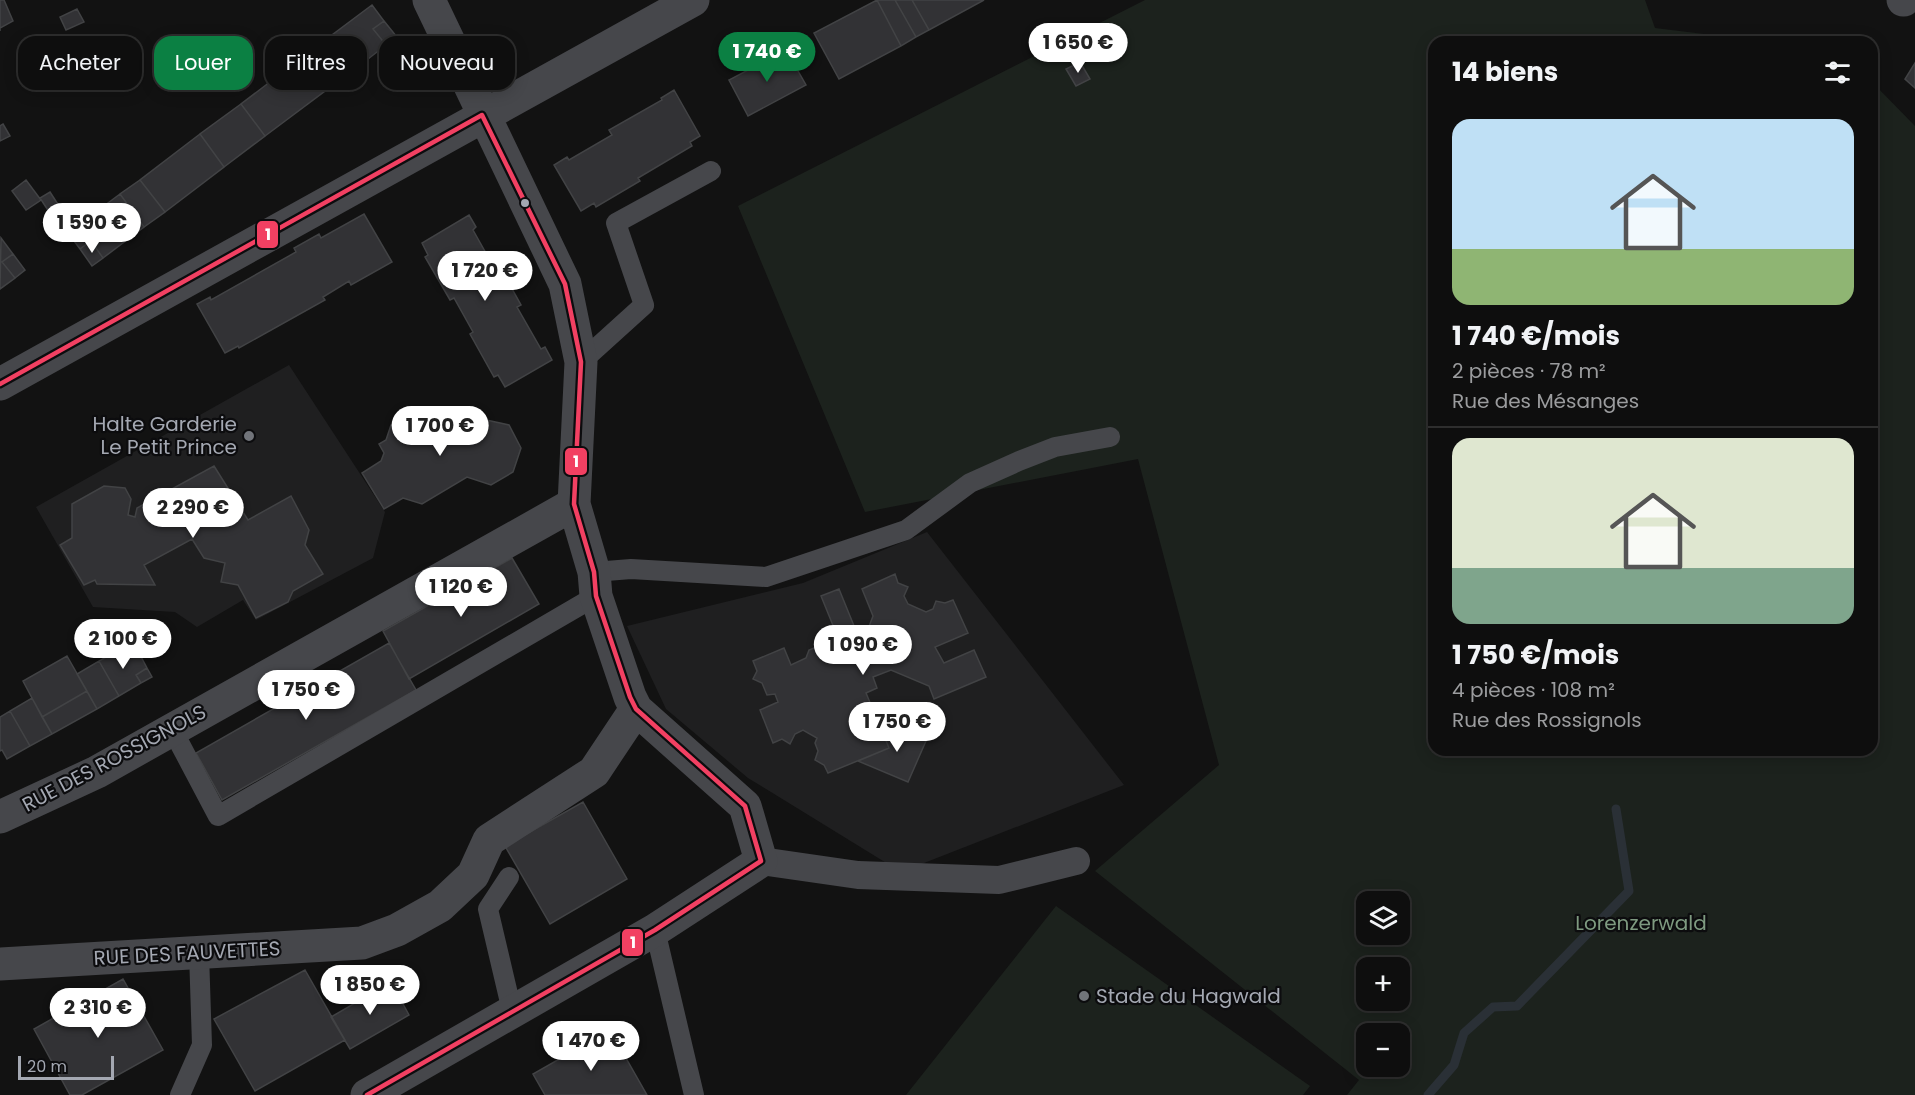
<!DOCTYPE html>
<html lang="fr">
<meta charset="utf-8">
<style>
:root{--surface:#0e0e0e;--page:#1c1c1c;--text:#f1f3f6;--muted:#9b9c9e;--line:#2e2e2e;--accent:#0b8043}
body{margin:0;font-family:Poppins,sans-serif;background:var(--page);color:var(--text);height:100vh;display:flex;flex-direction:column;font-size:22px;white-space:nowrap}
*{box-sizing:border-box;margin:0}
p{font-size:20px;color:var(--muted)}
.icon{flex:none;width:33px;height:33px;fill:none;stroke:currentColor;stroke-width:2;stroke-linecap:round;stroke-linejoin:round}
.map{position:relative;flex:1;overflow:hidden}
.panel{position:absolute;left:1428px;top:36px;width:450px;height:720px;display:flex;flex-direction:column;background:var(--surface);border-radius:18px;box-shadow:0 3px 15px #0003,0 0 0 2px var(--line)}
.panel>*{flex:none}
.top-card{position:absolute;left:18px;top:36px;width:570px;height:54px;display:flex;gap:12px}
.tools{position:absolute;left:1356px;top:891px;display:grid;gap:12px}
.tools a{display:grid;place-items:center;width:54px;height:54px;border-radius:12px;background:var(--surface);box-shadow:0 3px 15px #0003,0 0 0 2px var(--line);font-size:30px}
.scale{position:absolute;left:18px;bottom:15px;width:96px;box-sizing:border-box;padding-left:6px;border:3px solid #a4a8b2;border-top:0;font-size:16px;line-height:21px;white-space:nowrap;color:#a4a8b2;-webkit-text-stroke:4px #0c0c0e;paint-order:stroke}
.price{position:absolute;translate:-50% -51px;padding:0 14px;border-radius:21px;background:#fff;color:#222;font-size:20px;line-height:39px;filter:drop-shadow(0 2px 3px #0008)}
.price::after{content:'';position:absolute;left:50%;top:36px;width:18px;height:14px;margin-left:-9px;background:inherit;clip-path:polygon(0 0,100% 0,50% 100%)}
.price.on{background:var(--accent);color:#fff}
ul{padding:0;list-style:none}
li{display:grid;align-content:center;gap:12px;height:318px;padding:0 24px}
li+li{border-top:2px solid var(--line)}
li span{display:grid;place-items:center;height:186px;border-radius:18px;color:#555}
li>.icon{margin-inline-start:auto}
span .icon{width:108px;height:108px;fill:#fffc;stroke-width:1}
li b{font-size:26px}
h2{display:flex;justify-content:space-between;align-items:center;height:72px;padding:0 24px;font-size:26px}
.pill{padding:0 21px;border-radius:18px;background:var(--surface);box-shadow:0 3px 15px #0003,0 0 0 2px var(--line);font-size:21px;line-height:54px}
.pill.on{background:var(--accent);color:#fff}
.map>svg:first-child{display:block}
.built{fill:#1f1f20}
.green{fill:#1c221d;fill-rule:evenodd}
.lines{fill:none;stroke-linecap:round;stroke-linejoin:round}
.stream{stroke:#2a3036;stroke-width:9}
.building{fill:#323235;stroke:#424345;stroke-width:1.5}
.service{stroke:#46474b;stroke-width:20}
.pedestrian{stroke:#46474b;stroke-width:28}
.minor{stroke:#46474b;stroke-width:33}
.bus-1-casing{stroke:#0c0c0e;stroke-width:9}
.bus-1{stroke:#f24062;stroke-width:4.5}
.bus-dot{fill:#a4a8b2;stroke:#0c0c0e;stroke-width:2}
.poi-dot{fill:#71747a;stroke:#0c0c0e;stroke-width:2}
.labels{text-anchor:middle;stroke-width:4.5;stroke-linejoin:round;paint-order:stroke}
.poi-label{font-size:20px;fill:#a4a8b2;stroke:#0c0c0e;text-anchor:end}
.street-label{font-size:20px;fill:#a4a8b2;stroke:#0c0c0e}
.park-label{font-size:20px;fill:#7e9a80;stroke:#0c0c0e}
.line-badge{stroke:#0c0c0e;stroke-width:2}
.badge-label{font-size:16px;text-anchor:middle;font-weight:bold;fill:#fff}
</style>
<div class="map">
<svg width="1915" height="1095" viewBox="0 0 1915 1095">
<rect width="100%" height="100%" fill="#121212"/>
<path class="built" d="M289 365 385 512 373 558 256 620 243 600 197 627 175 612 93 607 36 507Z
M927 532 1124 785 901 872 748 778 666 709 627 626 803 583Z"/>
<path class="green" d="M1145 0H1645L1655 28 1769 42H1434V750H1872V82L1915 126V1095H1347L1359 1080 1095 871 1219 765 1138 459 865 512 738 206ZM1366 902H1400V934H1366ZM1366 968H1400V1000H1366ZM1366 1034H1400V1066H1366Z
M1056 906 1310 1086 1303 1095H906Z"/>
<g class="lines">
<path class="stream" d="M1428 1095 1454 1065 1464 1033 1493 1007 1517 1006 1629 891 1616 809"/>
</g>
<path class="building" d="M0 0H4L13 21 0 28V31Z
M877 0 901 46 839 79 814 33Z
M877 0H895L916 37 901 46Z
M895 0H912L929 30 916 37Z
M912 0H984L929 30Z
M372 5 384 21 373 29 386 45 345 77 320 44Z
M77 9 84 22 66 30 60 17Z
M384 21 397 37 386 45 373 29Z
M320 44 345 77 325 91 300 59Z
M786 50 806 85 748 116 729 80Z
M300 59 325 91 265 136 241 104Z
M1080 62 1090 79 1076 86 1066 69Z
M1915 63V88L1905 79Z
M674 90 700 136 690 142 692 146 638 178 640 181 596 207 594 203 581 211 554 165 567 157 569 160 612 135 609 130 662 100 661 98Z
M241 104 265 136 224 167 200 134Z
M3 124 10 136 0 141V126Z
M200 134 224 167 165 212 140 180Z
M26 180 41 200 26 210 12 191Z
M140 180 165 212 144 227 120 194Z
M50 192 61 209 51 215 40 198Z
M120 194 144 227 103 258 91 241 80 249 68 233Z
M364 214 392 262 351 285 349 281 323 297 325 300 239 348 238 346 225 353 197 304 210 297 211 300 296 252 294 248 319 234 321 238Z
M469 215 476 227 473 230 496 271 501 269 521 305 517 307 541 349 545 347 552 360 505 387 498 375 494 377 470 334 473 332 454 298 450 300 425 257 428 255 422 243Z
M1 238 13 254 2 262 15 278 0 289Z
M91 241 103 258 92 266 80 249Z
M13 254 25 270 15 278 2 262Z
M418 410 433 414 441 410 449 418 458 422 463 430 482 419 509 425 521 448 513 472 491 485 467 477 422 504 403 498 384 509 362 473 381 461 384 453 379 444 386 440 391 425Z
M214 466 248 520 291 496 309 530 305 545 323 574 293 591 288 602 256 618 238 585 221 582 225 563 204 558 192 539 144 565 155 585 97 584 95 580 84 585 60 545 72 538V504L104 486 125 488 131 499 128 515 135 517 137 508Z
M512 558 539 604 409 679 383 631Z
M895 574 898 583 908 587 904 596 908 604 926 612 933 609 936 601 945 603 953 600 968 633 935 647 944 663 974 650 986 677 934 699 929 686 891 670 873 677 877 688 866 693 889 748 828 773 824 765 815 760 818 751 815 743 817 738 803 730 795 734 790 744 782 739 773 743 760 710 778 702 775 694 767 695 762 683 753 679 757 671 753 661 784 648 791 665 806 658 809 650 826 643 836 647 838 652 866 640 865 637 873 616 862 589Z
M839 589 861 643 843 650 821 596Z
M132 642 138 651 127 657 122 648Z
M389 643 416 690 222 800 196 753Z
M122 648 127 657 138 651 147 668 136 675 141 683 119 696 99 661Z
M67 656 87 691 42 717 23 681Z
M99 661 119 696 97 709 77 674Z
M147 668 152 677 141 683 136 675Z
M87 691 97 709 52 734 42 717Z
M32 698 52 734 30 746 10 711Z
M10 711 30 746 7 759 2 750 0 751V717Z
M878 720 926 741 908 782 858 761 889 748Z
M583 802 627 879 550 924 505 846Z
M305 970 345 1040 255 1091 214 1019Z
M123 979 163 1050 82 1095H70L34 1029Z
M391 982 409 1015 350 1049 331 1017Z
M610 1030 647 1095H545L533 1074Z"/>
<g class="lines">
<path class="service" d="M581 362 644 305 616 223 711 171
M594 572 631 569 766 577 906 530 970 483 1019 461 1055 447 1110 437
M172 729 218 816 596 596
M509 877 488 909 512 1011
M655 930 694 1095
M180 1095 202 1045 199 953"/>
<path class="pedestrian" d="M761 861 858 875 999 880 1076 861"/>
<path class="minor" d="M1903 0H1904
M0 384 693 0
M0 817 97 772 574 504
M0 964 362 943 397 930 440 906 473 875 489 840 594 772 636 709
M367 1095 655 930 761 861 745 806 636 709 630 697 596 596 594 572 574 504 581 362 565 284 429 0"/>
<defs>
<path id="bus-1" d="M0 384 482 115 565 284 581 362 574 504 594 572 596 596 630 697 636 709 745 806 761 861 655 930 367 1095"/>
</defs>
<use href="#bus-1" class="bus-1-casing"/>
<use href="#bus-1" class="bus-1"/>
</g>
<circle class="bus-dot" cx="525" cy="203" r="5"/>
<g class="poi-dot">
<circle cx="249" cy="436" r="6"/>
<circle cx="1084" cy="996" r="6"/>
</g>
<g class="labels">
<g class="poi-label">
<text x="237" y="431">Halte Garderie<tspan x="237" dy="23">Le Petit Prince</tspan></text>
<text x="1096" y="1003" text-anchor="start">Stade du Hagwald</text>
</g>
<g class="street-label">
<text transform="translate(114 758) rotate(-28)" y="7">RUE DES ROSSIGNOLS</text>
<text transform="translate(187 953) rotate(-3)" y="7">RUE DES FAUVETTES</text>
</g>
<g class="park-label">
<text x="1641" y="930">Lorenzerwald</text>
</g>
</g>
<g class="line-badge">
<rect x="256" y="220" width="23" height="29" rx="6" fill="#f24062"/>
<rect x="564" y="447" width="24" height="29" rx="6" fill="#f24062"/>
<rect x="621" y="928" width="23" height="29" rx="6" fill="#f24062"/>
</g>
<g class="badge-label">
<text x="268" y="240">1</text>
<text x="576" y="467">1</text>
<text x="633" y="948">1</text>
</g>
</svg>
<div class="tools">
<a><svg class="icon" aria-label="layers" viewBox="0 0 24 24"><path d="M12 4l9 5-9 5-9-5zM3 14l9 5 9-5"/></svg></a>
<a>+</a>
<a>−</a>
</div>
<div class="scale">20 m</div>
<b class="price" style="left:1078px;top:74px">1 650 €</b>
<b class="price on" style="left:767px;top:83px">1 740 €</b>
<b class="price" style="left:92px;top:254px">1 590 €</b>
<b class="price" style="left:485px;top:302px">1 720 €</b>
<b class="price" style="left:440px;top:457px">1 700 €</b>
<b class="price" style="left:193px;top:539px">2 290 €</b>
<b class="price" style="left:461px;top:618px">1 120 €</b>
<b class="price" style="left:123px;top:670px">2 100 €</b>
<b class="price" style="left:863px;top:676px">1 090 €</b>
<b class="price" style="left:306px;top:721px">1 750 €</b>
<b class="price" style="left:897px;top:753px">1 750 €</b>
<b class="price" style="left:370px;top:1016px">1 850 €</b>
<b class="price" style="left:98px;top:1039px">2 310 €</b>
<b class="price" style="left:591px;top:1072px">1 470 €</b>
<div class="top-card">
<a class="pill">Acheter</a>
<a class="pill on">Louer</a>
<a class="pill">Filtres</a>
<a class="pill">Nouveau</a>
</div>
<section class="panel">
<h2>14 biens<svg class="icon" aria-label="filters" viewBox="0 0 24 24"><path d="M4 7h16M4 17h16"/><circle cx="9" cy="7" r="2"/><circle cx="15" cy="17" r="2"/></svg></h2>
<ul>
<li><span style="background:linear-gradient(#bfe0f5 70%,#8fb573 0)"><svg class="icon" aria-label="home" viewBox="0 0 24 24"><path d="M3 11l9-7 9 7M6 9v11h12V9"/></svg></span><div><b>1 740 €/mois</b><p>2 pièces · 78 m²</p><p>Rue des Mésanges</p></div></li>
<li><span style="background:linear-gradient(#dfe7d0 70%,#7fa58c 0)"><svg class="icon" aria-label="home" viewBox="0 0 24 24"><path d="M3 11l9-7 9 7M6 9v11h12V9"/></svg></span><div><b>1 750 €/mois</b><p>4 pièces · 108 m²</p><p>Rue des Rossignols</p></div></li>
</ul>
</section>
</div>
